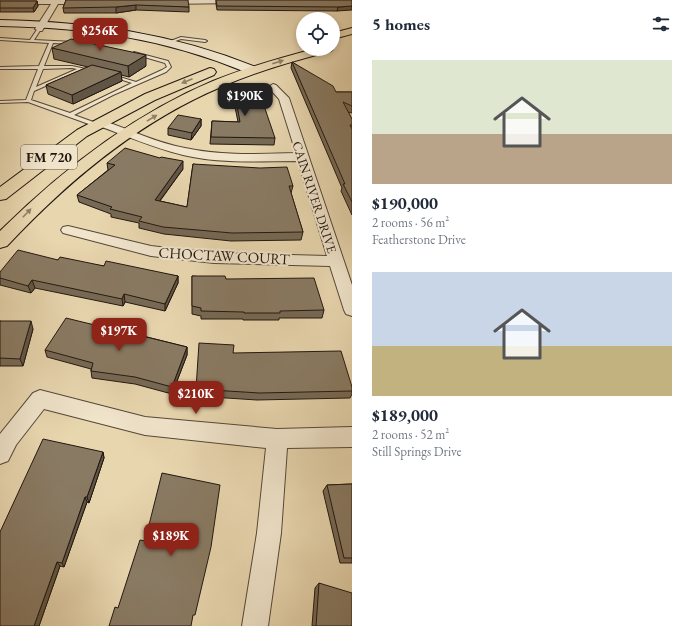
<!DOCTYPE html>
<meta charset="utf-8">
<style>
:root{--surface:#fff;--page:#f2f2f3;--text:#1f2937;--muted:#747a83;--accent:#8f2418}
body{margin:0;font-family:"EB Garamond",serif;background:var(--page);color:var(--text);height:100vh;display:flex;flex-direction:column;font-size:15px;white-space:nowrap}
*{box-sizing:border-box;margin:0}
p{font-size:13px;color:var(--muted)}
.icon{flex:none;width:22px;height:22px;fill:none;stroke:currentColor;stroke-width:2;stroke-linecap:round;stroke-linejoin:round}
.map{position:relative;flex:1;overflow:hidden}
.drawer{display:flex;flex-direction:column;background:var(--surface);width:340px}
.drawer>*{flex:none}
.controls{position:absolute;left:296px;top:12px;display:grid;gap:8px}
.controls a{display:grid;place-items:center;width:44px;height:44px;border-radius:50%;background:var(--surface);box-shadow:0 2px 6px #0003;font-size:20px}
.price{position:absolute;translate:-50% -34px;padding:0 9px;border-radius:8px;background:var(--accent);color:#fff;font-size:13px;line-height:26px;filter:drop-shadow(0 1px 2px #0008)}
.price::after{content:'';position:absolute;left:50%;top:24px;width:12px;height:9px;margin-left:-6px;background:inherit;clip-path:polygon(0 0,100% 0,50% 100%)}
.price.active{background:#222;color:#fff}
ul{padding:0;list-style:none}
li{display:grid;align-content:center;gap:8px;height:212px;padding:0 20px}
li span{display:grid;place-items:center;height:124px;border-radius:0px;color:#555}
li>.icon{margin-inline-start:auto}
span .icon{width:72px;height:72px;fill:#fffc;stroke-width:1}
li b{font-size:17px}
h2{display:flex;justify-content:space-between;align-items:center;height:48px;padding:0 20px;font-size:17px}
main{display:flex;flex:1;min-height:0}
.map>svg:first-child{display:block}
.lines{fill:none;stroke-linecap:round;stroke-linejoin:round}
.lane-casing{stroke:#544738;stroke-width:2}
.street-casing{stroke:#544738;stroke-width:2}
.secondary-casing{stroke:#221710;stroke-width:2}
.primary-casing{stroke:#221710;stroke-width:2}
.lane{fill:#f0e4cb;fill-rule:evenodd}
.street{fill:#f0e4cb;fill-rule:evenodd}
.secondary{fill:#f0e4cb;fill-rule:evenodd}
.primary{fill:#e8d6af;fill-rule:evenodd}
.wall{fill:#766955;stroke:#221710}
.shaded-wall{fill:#605545;stroke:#221710}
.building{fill:#897a63;stroke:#221710}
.oneway{fill:#8f8067}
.labels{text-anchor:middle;stroke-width:4;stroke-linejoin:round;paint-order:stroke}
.far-street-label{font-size:13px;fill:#221710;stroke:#f0e4cb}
.shield{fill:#f0e4cb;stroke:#605448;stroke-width:1}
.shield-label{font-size:14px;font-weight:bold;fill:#221710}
.street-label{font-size:15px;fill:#221710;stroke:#f0e4cb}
</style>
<main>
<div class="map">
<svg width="352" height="626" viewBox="0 0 352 626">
<rect width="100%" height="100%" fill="#e8d6af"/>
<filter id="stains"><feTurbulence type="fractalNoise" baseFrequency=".005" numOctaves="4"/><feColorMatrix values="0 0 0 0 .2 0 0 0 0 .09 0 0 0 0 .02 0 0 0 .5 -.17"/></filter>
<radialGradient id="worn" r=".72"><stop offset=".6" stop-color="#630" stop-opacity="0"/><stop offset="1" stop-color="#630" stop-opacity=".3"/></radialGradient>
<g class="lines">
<defs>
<path id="lane" d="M38 28 41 29 34 40 74 42 76 43 74 44 53 43 44 66H72L95 71 93 72 82 70 34 91 31 100 70 113 132 83 110 76V74L136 82 162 70 167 67 165 63 134 54V52L168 61 171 67 166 72 113 95 74 115 99 124 100 125 97 127 28 102 0 103V101L26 100 38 69H0V67L39 66 49 43 0 40V38L30 40ZM72 68 77 69 36 87 43 69Z
M181 37 205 40 207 41 205 42 181 39 170 43 168 42Z"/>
<path id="street" d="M0 0H89L93 2 89 4H58L42 31H39L35 29 51 4H0Z
M165 0H242L243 1 239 3 165 4 161 2Z
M273 84 276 85 289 98 352 285V316L346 314 344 310 330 266 214 263 151 256 63 233 61 230 63 227 68 226 151 246 214 253 327 256 298 161C259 161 221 164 183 155 153 148 125 135 96 125L95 123 100 120 104 121C131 130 157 143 185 148 222 156 259 154 296 153L279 99 268 87Z
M40 390 145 417 277 429 352 427V447L287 448 281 533 268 626H242L257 533 266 448 145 435 44 409 16 445 8 461 0 464V434L33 393Z"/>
<path id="secondary" d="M0 20C92 22 171 33 256 67L258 70 256 73H248C163 38 91 28 0 26Z"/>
<path id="primary" d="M352 28V34L333 39V33Z
M314 49H333L331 51C294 61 257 71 221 87 138 122 68 181 7 246L0 248V231C62 170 132 115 213 81 245 68 280 58 314 49Z
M210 68 214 69 216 72 214 75 155 100 87 136 6 199 0 200V187L77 130 145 94Z"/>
</defs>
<use href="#lane" class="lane-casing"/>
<use href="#street" class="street-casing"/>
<use href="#secondary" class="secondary-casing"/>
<use href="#primary" class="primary-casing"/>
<use href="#lane" class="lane"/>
<use href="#street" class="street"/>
<use href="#secondary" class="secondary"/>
<use href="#primary" class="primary"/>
</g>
<path class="wall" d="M66 0 189 7V12L136 10 116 13H64L63 8Z
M216 0H352L337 11 217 10 216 4Z
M0 1H37L38 6 34 12H0Z
M52 48 146 66 129 77 121 75 122 81 73 104 48 94 46 85 88 67 54 59Z
M292 62 336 92H352V113L348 112 352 119V215L341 191 342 188 291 68Z
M238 85 275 138 274 145 210 144 212 121 238 122 235 107 219 101V94Z
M201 119V126L191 140 168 135V128Z
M107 163 183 169 160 201 187 207 193 164 293 186 291 193 303 232 301 240 231 241 164 234 139 228V223L111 217V214L79 202 77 195 108 170Z
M58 260 104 266 178 276V283L165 311 125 302 123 306 35 288 31 293 0 285V272Z
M192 276 226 279 324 310 322 318H279V320H243V319H201V316L192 314Z
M0 321 33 329 23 366H0Z
M111 329 138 332 139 335 187 347V355L172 394 135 384 92 378 91 371V369L47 357 45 350Z
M233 353 352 387V394L350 398 257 400 196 396V389Z
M103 452 104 458 89 503 87 502 64 567 60 566 39 626H0Z
M352 484V563H340L323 491 327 485Z
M319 583 352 626H312L315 588Z"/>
<path class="shaded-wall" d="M37 1 38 6 34 12 33 8Z
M136 5V10L116 13V7Z
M352 6V10L337 11 338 7Z
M146 55V66L129 77 128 66Z
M121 72 122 81 73 104 72 95Z
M201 119V126L191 140 192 133Z
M183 161V169L155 207V200Z
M178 276V283L165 311V304Z
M32 280 35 288 31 293 28 286Z
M124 294 125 302 123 306 122 299Z
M31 321 33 329 23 366 20 359Z
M187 347V355L172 394V387Z
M103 452 104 458 89 503 87 497Z
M85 497 87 502 64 567 62 563Z
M57 562 60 566 39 626H34Z"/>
<path class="building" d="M66 0H188L189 7 136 5 116 7 63 8Z
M216 0H352V6L338 7 217 6Z
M0 1H37L33 8H0Z
M71 39 146 55 128 66 52 48Z
M292 62 333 86 336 92H352V106L343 102 352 119V125H350L352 129V202L343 184H345Z
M92 65 121 72 72 95 46 85Z
M238 85 260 94 275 138 211 137 212 121 240 122 236 100 219 94Z
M178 115 201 119 192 133 168 128Z
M125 148 160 158 161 157 183 161 155 200 187 207 193 164 260 168 287 167 293 186H289L303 232 232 233 163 227 139 221 142 217 110 209 112 207 77 195 115 165 107 163Z
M18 250 58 260 60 257 104 266 106 261 178 276 165 304 124 294 122 299 32 280 28 286 0 278V272Z
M192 276H225L226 279 314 278 324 310 280 311V313H244V312L201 311V308L192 306Z
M66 318 111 329 138 332V335L187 347 172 387 135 377 91 371 93 363 45 350Z
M0 321H31L20 359 0 358Z
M199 343 234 345 233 353 341 351 352 387V391L259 393 196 389Z
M43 439 103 452 87 497H85L62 563 57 562 34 626H0V532Z
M162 473 220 485 211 547 195 615H193L191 626H109L115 607 118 608 140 540 145 541Z
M352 484V558H344L327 485Z
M319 583 352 593V626H316Z"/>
<defs><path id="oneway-solid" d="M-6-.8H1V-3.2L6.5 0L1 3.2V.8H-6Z"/></defs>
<g class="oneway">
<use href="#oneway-solid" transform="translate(278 62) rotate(-18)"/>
<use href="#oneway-solid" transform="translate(187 81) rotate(157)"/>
<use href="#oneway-solid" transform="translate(152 118) rotate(-31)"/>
<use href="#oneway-solid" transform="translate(27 213) rotate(-46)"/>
</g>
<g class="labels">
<g class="far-street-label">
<text transform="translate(315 197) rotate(72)" y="5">CAIN RIVER DRIVE</text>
</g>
<rect class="shield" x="21" y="145" width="56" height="24" rx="3"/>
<g class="shield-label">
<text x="49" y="162">FM 720</text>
</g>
<g class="street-label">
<text transform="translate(224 256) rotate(3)" y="5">CHOCTAW COURT</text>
</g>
</g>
<rect width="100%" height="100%" filter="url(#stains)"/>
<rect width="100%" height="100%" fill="url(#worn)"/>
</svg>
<div class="controls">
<a><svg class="icon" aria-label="locate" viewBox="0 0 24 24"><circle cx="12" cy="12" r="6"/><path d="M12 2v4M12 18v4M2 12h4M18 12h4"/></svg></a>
</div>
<b class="price" style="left:100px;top:52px">$256K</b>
<b class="price active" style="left:245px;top:117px">$190K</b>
<b class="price" style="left:119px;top:352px">$197K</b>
<b class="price" style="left:196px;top:415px">$210K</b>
<b class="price" style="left:171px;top:557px">$189K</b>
</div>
<section class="drawer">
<h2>5 homes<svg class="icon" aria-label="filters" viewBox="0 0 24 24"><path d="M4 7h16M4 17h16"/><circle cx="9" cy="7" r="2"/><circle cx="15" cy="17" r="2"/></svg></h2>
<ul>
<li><span style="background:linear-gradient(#dfe7d0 60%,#b9a48a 0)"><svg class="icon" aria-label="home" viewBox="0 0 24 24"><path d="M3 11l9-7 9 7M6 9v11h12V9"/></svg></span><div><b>$190,000</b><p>2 rooms · 56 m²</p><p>Featherstone Drive</p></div></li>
<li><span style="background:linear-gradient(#c9d6e8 60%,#c2b280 0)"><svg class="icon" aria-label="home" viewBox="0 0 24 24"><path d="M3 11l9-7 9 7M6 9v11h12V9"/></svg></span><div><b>$189,000</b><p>2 rooms · 52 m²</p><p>Still Springs Drive</p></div></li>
</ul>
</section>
</main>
